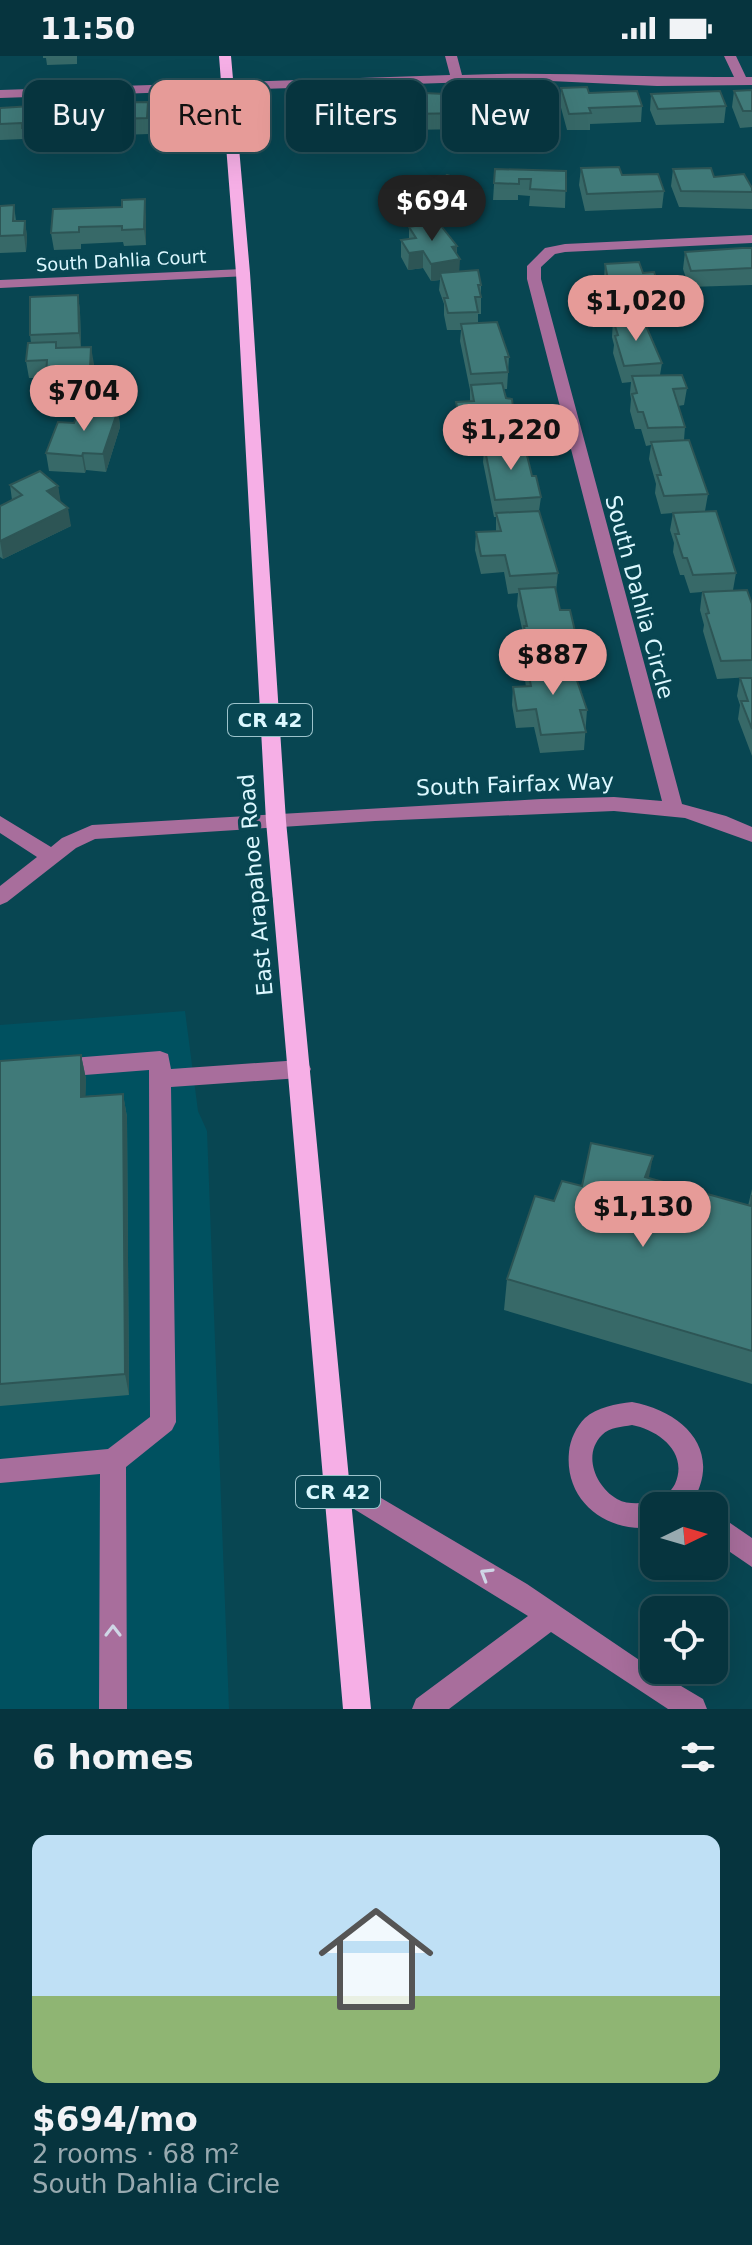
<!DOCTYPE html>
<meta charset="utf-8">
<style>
:root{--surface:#06343e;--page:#0f3c45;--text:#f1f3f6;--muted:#98aab0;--line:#274f58;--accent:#e69b98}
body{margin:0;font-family:"DejaVu Sans",sans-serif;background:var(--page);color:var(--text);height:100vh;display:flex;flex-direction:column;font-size:30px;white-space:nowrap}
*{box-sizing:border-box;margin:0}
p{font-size:26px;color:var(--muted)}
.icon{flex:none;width:44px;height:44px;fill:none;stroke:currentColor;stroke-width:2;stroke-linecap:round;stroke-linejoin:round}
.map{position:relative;height:1653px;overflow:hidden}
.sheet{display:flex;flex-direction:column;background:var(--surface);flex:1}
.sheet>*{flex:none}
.top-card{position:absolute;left:24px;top:24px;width:704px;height:72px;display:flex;gap:16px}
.needle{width:52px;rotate:85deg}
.fabs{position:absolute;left:640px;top:1436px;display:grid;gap:16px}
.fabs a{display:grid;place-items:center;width:88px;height:88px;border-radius:16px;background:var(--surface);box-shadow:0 8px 32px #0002,0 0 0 2px var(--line);font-size:40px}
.price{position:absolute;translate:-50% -68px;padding:0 18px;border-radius:28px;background:var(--accent);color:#111;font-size:26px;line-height:52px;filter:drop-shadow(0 2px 4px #0008)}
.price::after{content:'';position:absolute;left:50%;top:48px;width:24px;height:18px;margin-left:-12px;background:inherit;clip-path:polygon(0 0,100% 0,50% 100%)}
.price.active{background:#222;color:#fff}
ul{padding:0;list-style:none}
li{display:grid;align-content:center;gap:16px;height:424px;padding:0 32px}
li span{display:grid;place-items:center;height:248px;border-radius:16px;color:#555}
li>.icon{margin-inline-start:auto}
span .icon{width:144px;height:144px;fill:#fffc;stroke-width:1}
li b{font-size:34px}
h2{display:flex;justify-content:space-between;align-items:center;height:96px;padding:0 32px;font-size:34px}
.pill{padding:0 28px;border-radius:16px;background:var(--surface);box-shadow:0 8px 32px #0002,0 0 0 2px var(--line);font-size:28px;line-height:72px}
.pill.active{background:var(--accent);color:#111}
.status{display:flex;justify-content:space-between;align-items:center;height:56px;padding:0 40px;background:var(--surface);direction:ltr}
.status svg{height:22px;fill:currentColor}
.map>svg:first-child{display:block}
.built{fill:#005160}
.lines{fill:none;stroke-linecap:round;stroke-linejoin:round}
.minor{fill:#a86e9c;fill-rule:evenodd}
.major{fill:#f6afe6;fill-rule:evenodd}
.wall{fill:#376968}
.shaded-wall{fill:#2d5555}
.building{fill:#407a79;stroke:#2d5555;stroke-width:2}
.oneway{stroke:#cfd6e6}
.labels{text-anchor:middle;stroke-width:7;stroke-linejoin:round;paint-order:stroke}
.far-street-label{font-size:18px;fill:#dcf8ff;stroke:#084652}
.shield{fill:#084652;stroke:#9cc3cb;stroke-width:2}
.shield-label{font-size:20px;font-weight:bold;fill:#dcf8ff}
.street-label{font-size:22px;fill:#dcf8ff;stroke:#084652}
</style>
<div class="status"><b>11:50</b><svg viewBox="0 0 49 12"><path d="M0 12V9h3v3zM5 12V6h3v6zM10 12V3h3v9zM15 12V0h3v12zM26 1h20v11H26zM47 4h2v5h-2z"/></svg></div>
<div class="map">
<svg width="752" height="1653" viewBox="0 0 752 1653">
<rect width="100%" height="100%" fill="#084652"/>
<path class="built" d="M185 955 198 1055 207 1075 229 1653H0V969Z"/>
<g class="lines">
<path class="minor" d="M445 0H457L462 19C553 15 643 22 734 21L724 0H736L746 21H752V29L657 30 529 24 0 42V34L450 19Z
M752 179V187L565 196 555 198 541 211V223L682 748 726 760 752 771V786L685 762 614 755 375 765 95 783 76 792 7 846 0 849V830L37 801 0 777V760L51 791 62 782 92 769 541 743 614 741 662 745 527 223V210L545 192 565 188Z
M243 213 250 217 248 220 0 232V224Z
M160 995 168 998 171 1013 300 1004 308 1007 311 1013 308 1019 300 1022 171 1031 176 1366 172 1374 126 1411 127 1653H99L100 1418 0 1427V1403L108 1393 150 1361 149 1014 59 1021 51 1018 48 1012 51 1006 59 1003Z
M632 1346C685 1356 725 1396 690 1450H654V1471C607 1478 564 1445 569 1396 570 1384 576 1371 585 1362 597 1351 616 1348 632 1346ZM632 1369C658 1374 689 1396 675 1428 671 1436 663 1440 660 1449 646 1444 631 1451 617 1443 596 1431 582 1399 602 1379 610 1371 622 1371 632 1369Z
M337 1416 527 1528 654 1614 703 1643 707 1653H668L551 1576 449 1653H412L416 1643 528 1560 328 1437 324 1428 328 1419Z
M714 1456 752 1482V1511L714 1485Z"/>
<path class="major" d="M219 0H231L250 217 286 765 371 1653H343L266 765 236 217Z"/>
</g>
<path class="wall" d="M43 0H77V8L47 9 46 2H43Z
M521 31 552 43 551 59 547 60 546 78 518 79 516 71 487 72 483 55 484 39 521 35Z
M561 32 589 37 642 50 641 66 590 68V74H567L560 48Z
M752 34V71L740 72 732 51 734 35Z
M402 36 471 57 470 73 406 74 402 52Z
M315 37 386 49V65L355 67V71L327 73 326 68H318L315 53Z
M651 38 726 50 724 67 656 69 650 54Z
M0 52 66 65 65 82H48V87L24 88V83L0 84Z
M149 62V78L90 80 88 64Z
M581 112 622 119 664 135 662 152 585 155 579 129Z
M495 113 566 115 565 152 529 150 530 140 518 139V144H493Z
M673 113 714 121 752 132V153L679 151 671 130Z
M407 133 470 144 440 169 457 190V198L459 215 481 229V258H478V267L509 301 507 333H504L516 375V387L541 441 539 455 558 517 556 535 560 554 579 592 577 609 572 610 587 654 584 694 540 697 534 671 516 672 512 649 513 631H526L525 624 526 607 522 588 523 577 517 550 518 537 508 538 504 516 481 518 475 494 476 476 496 475V461H494L483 406 484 394H480L475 373 458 374 456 364V346H470V334L460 285 461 274H447L444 259V248L439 234 440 224 431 225 423 212 408 214 401 201V184L409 183V171L416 169 405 166V149L407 148Z
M14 149 16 165H25L27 181 26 196 0 197V150Z
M53 153 146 160V189L124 190 123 186 81 188V193L54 194 51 177Z
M752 192V229L689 231 683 213 685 196Z
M605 208 643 217 660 232 658 249H654L652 267H645L662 307 660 319 687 332 684 349 678 350 685 371 684 384 708 438 705 455 736 517 733 534 752 548V621L717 623 703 575 704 569 700 554 702 536 690 537 684 519H680L673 496 674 487 670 474 673 457 661 458 655 437 656 428 649 403 651 389 646 390 641 373H635L630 355 631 343 630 337 631 326 622 327 613 297 614 289 612 281 613 264H616L612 252H609L604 224Z
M78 239 80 256 81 291 94 308 91 350 48 352 45 335 46 322H29L26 305 31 287 30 279Z
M118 354 120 371 106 416 86 414 85 417 49 415 46 397 74 367Z
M10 429 58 430 60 446 71 470 3 503 0 501V450L12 444Z
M740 622H752V700L738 663 740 649 737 640Z
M81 999 86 1023 85 1040 123 1038 127 1061 129 1339 0 1350V1005Z
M649 1122 748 1150 752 1133V1328L504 1254 507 1223 554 1145 582 1130Z"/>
<path class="shaded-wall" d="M64 48 66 65 65 82 63 66Z
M470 127V144L433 175V159Z
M145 143 146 160V189L144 173Z
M25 165 27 181 26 196 24 179Z
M457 190 456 204 460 203 459 220 440 217V224L431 225V208L452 191Z
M423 195V212L408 214 409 197Z
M78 239 80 256 81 294 79 277Z
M91 291 94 308 91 350 89 333Z
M118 354 120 371 106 416 103 398Z
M83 397 86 414 85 417 82 400Z
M58 430 61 447 47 435Z
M68 452 71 470 3 503 0 485Z
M81 999 86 1023 85 1064 81 1041Z
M123 1038 127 1061 129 1339 125 1318Z
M653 1100 647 1132 645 1121Z"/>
<path class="building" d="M549 30 552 43 542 44 547 62 519 63 517 55 488 56 484 39 522 35 521 31Z
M587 31 589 37 637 35 642 50 589 52 591 57 569 58 561 32Z
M383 34 386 49 354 50 355 55 326 56V51L317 52 315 37Z
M752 34V55H743L734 35Z
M720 35 726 50 658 53 651 38Z
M402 36 467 39 471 57 406 58Z
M148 46 147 62 88 64V47Z
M64 48 63 66H46V71L22 72V67L0 68V52Z
M619 111 622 119 658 118 664 135 587 138 581 112Z
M711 112 714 121 744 118 752 132V136L681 135 673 113Z
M495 113 566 115V135L530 133 531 123H519V128L494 127Z
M447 119 470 127 433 159 405 149 421 137 407 133 418 124 434 130Z
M145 143 144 173 122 174V170L79 171V176L51 177 53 153 122 151V144Z
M14 149 13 165H25L24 179 0 180V150Z
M438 166 457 190 452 191 460 203 431 208 423 195 409 197 401 184 416 182 409 171Z
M742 192H752V212L691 215 685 196Z
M639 206 643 217 654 216 660 232 648 233 654 250 619 251 614 235H610L605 208Z
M478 214 481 229H478L481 241H475L478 256 448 257 444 242H448L440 217Z
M78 239 79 277 30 279V241Z
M643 263 662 307 624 310 615 280 618 279 613 264Z
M497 266 509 301H505L508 316 471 318 461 268Z
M56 286V292L91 291 89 333 45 335 47 304 26 305 28 287Z
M682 319 687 332 673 333 685 371 648 372 643 356H638L632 338 637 337 632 320Z
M502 327 506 342 512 343 516 375 481 377 476 356H458L456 346 474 345 471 329Z
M80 351 118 354 103 398 83 397 82 400 46 397 58 366 74 367Z
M689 384 708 438 664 440 657 419H661L651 386Z
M524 387 532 420H536L541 441 495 444 484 389Z
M40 415 58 430 47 435 68 452 0 485V450L22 439 10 429Z
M539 455 558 517 510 520 505 499 481 500 476 476 501 475 496 457Z
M716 455 736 517 693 519 687 502H683L675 478H679L673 457Z
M555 531 560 554H570L579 592 528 594 524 570H527L519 533Z
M747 534 752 548V604L721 605 706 558 709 557 703 536Z
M570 604 587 654H580L586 676 541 679 536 653 517 655 513 631 531 630 526 606Z
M740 622H752V673L741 645H748Z
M81 999V1041L123 1038 125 1318 0 1328V1005Z
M591 1087 653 1100 645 1121 751 1150 752 1139V1295L507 1223 535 1140 554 1145 562 1125 582 1130Z"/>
<defs><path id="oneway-chevron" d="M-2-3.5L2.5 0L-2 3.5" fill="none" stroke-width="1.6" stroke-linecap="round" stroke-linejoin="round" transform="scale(2)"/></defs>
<g class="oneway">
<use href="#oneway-chevron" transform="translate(486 1518) rotate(-149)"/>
<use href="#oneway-chevron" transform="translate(113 1575) rotate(-90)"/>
</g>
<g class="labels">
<g class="far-street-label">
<text transform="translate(121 205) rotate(-3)" y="6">South Dahlia Court</text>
</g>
<g class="shield">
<rect x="228" y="648" width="84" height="32" rx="6"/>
<rect x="296" y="1420" width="84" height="32" rx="6"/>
</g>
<g class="shield-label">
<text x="270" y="671">CR 42</text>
<text x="338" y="1443">CR 42</text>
</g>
<g class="street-label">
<text transform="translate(640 541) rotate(75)" y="8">South Dahlia Circle</text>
<text transform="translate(515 728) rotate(-2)" y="8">South Fairfax Way</text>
<text transform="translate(255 829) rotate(-95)" y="8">East Arapahoe Road</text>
</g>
</g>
</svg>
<div class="fabs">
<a><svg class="needle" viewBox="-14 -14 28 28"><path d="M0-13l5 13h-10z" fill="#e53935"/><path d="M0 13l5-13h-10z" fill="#98aab0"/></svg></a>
<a><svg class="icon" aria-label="locate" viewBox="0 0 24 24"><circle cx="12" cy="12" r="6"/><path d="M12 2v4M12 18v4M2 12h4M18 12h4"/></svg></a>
</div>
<b class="price active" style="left:432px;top:187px">$694</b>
<b class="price" style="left:636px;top:287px">$1,020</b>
<b class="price" style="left:84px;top:377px">$704</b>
<b class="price" style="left:511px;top:416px">$1,220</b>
<b class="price" style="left:553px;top:641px">$887</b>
<b class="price" style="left:643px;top:1193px">$1,130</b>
<div class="top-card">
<a class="pill">Buy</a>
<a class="pill active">Rent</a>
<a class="pill">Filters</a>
<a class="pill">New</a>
</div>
</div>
<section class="sheet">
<h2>6 homes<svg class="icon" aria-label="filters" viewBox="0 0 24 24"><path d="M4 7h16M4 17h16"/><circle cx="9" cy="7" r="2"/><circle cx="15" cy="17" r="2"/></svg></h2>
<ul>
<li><span style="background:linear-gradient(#bfe0f5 65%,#8fb573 0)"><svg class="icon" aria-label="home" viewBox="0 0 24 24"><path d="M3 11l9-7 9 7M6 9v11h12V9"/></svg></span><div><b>$694/mo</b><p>2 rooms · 68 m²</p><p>South Dahlia Circle</p></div></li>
</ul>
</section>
